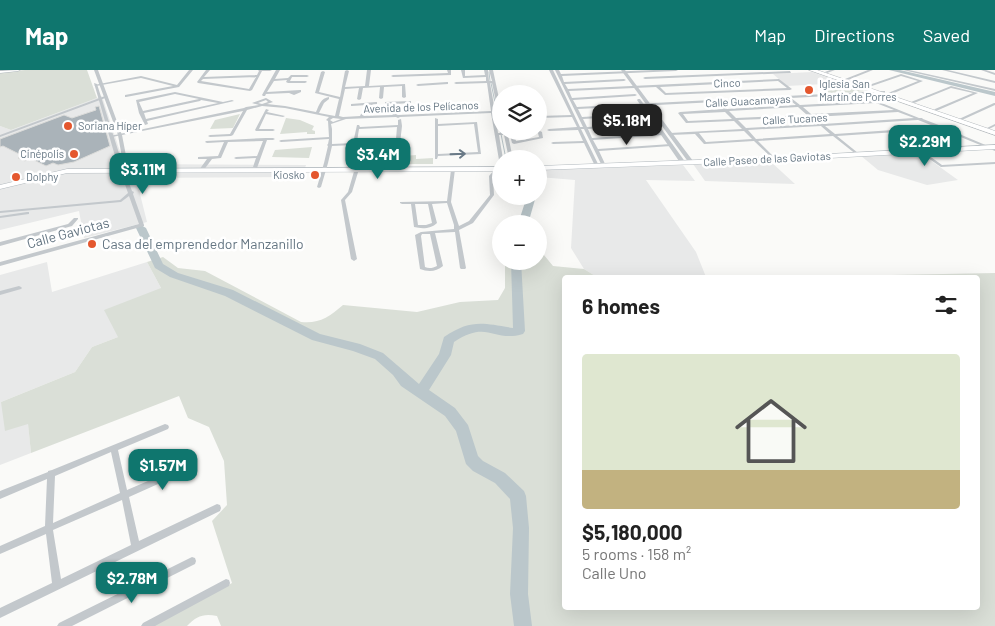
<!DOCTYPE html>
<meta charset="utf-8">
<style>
:root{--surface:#fff;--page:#f6f6f6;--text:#222;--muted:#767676;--line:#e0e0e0;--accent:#0f766e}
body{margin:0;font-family:Barlow,sans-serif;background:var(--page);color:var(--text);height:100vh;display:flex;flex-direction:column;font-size:19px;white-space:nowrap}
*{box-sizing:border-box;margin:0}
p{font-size:16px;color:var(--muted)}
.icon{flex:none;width:28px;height:28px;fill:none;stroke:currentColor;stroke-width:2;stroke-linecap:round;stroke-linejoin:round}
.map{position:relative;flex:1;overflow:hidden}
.side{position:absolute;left:562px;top:205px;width:418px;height:335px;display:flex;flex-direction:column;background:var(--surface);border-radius:5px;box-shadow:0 5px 20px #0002}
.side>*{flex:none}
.buttons{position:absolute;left:492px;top:15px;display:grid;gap:10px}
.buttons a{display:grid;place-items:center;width:55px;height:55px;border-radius:50%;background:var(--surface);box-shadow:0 5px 20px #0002;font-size:25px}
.price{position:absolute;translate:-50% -42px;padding:0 11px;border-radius:10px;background:var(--accent);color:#fff;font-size:16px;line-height:32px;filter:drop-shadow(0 1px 2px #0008)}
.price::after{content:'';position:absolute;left:50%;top:30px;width:15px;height:11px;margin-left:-8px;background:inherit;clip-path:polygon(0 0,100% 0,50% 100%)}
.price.selected{background:#222;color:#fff}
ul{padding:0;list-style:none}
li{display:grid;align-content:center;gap:10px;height:265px;padding:0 20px}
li+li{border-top:1px solid var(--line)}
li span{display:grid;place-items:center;height:155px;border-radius:5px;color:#555}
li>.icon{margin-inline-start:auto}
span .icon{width:90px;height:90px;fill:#fffc;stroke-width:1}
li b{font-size:21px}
h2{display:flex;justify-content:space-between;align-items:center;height:60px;padding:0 20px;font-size:21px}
header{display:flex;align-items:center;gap:30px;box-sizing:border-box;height:70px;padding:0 25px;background:var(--accent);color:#fff}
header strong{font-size:24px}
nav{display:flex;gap:28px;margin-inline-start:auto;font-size:18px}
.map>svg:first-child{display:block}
.built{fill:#e8e9e9}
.green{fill:#dadfd7}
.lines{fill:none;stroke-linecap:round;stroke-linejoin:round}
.stream{stroke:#bbc7cb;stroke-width:1}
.river{fill:#bbc7cb;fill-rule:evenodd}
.building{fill:#aab3b9;stroke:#dcdcda}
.secondary-casing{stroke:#b3babf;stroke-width:1}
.primary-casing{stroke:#b5babe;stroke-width:1}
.minor{fill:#c3c8cc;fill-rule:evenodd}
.tertiary{fill:#c3c8cc;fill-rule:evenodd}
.secondary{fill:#fff;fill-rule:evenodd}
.primary{fill:#fff;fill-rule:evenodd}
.oneway{stroke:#6a7a87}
.poi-dot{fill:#e4572e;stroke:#fff;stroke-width:2}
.labels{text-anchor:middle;stroke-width:5;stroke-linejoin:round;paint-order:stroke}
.far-street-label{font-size:11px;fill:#657683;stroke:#fff}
.far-poi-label{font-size:11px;fill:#657683;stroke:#fff;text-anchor:start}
.street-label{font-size:14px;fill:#657683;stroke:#fff}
.poi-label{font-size:14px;fill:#657683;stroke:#fff;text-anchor:start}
</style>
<header>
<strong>Map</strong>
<nav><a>Map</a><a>Directions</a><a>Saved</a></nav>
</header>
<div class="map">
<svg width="995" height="556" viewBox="0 0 995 556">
<rect width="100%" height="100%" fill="#fafaf8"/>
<path class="built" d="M812 2 844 13 787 16 773 4Z
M102 26 124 94 306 95 302 107 136 108 147 152 84 168 79 141 0 160V56L11 60Z
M919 82 958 110 927 115 878 100 860 85Z
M770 91 795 114 705 111 693 94Z
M683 95 695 111 646 110 696 182 706 207H597L584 199 571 178 575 110 539 107V100Z
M47 192 52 222 147 192 161 218 118 267 92 277 75 302 1 332 28 353 31 383 0 395V205Z"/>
<path class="green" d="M25 0H87L97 28 11 60 0 56V2Z
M844 13 867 21 830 24 818 15Z
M240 44 233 58 210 59 215 50Z
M286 48 300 50 314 56 312 60 315 61V64H307V62L280 64Z
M312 77 309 88 272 87 275 80Z
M399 82H404V86L416 85V89L433 88V94H382L383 85H398Z
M539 179 553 196 584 199 597 207 565 208V538H978V208L838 207 839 206 995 203V556H221L217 546C204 543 196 546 187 556H153L232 513 212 451 227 435 224 391 209 357 188 348 179 326 31 383 28 354 5 361 1 332 75 302 92 277 118 267 104 240 161 218 147 192 163 187 178 198 205 201 301 252C319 254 329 247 343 235L417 242 460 232 498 230 505 218V191H539Z"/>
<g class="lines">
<path class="stream" d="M489 2 490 11
M491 13 497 42
M497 44 506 89"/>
<path class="river" d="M889 0H900L995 22V26Z
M527 126H536L528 154H518Z
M141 155 146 158 163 194 178 203 233 220 320 264 360 274 383 283 419 314 439 284 444 267C471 249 482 253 513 258L511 191H521L525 261 523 264C493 273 488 249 454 272L451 285 429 320 455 338 468 355 478 386 483 391 505 403 524 421 526 426 529 458 528 524 532 556H514L510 524 513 458 510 429 495 413 473 401 466 394 456 361 445 346 401 316 393 305 375 289 353 281 312 270 225 226 170 207 155 198 136 158Z"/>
</g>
<path class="building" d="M99 36 110 76 74 92 58 95 53 93 46 96 30 88 25 91 18 88 23 86 3 76 0 77V69L64 45 72 48 96 40 95 37Z"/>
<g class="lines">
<defs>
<path id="secondary" d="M20 0 18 1 0 3V1Z
M995 75V79L774 91 539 100V96L774 87Z
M124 88H128L151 97 146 98 124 90Z
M501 97V101L67 103 0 119V115L67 99Z"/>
<path id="primary" d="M809 0H817L995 61V65Z"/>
</defs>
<use href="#secondary" class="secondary-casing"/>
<use href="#primary" class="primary-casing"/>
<path class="minor" d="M189 0H193L179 17 126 27H125V25L173 16 141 8 96 16 94 15 141 6 177 15Z
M206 0H210L204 7 257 5 259 1 258 0H272L270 1H262L252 20 250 21 198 13 197 12ZM256 7 249 19 201 11 203 9Z
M276 0H280L275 9 288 8 291 5H307L309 6 307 7H292L290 11H306L307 12 305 13H288L286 12 287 10 274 11 267 22 300 20H301V22L294 25 289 23 266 24 265 26H263L262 25Z
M347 0 349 1 345 17 365 16 367 0H371L369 16 405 14 406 27 404 28 402 27V16L384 17 383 28 381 29 379 28 380 17 363 18 361 29 359 30 357 29 359 18 345 19 339 46 343 47 360 46 361 44 364 42 367 35 352 36H351V34L376 32H377V34L371 35 368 43 363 46 393 45 390 42V34H385V32L410 31H411V33L394 34V42L398 45 491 41 487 13 456 14 454 13 456 12 486 11V7L463 8 461 0H465V6L485 5 484 0H488L489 11H492L489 0H493L501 38V46H500L499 43H495L498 63H503V61H507V62L540 61 542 62 543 68 514 74 512 73 510 65H508L513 89H509L504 65H499L503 89H501V91L499 90 491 43 400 47 398 48 396 47 346 49 331 54 332 59V74L353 73 357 55H359L360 57 398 55V50L401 49 402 56 399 82 397 83 355 86 354 91 352 92 350 91 353 75 332 76 328 93 321 117 319 118 317 117 324 93 328 76 327 75 328 74 329 69 281 72 279 71 281 70 329 67 328 51 326 50 329 47 285 38 262 36 247 40 233 65 231 66 210 67 208 66 210 65 230 64 243 41 112 67 110 66 244 38 246 37 259 35 252 33 266 28 273 32 267 34 285 36 316 42C319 35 321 28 329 27V29L324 33 319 43 335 46 339 29 315 23 321 2 323 1 325 2 319 22 340 27 345 1ZM490 13H492L498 41H495ZM266 30 268 32 262 34 258 33ZM333 48 341 49 333 52 330 50ZM397 57 395 81 355 84 359 59ZM538 63 539 67 516 71 514 64Z
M447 0H451V5L393 7 391 6 393 5 448 3Z
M549 0H553L580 57H583L555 0H559L561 4 654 0H678L676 1 562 6 564 12 624 9 626 10 624 11 565 14 568 19 779 9 792 19 790 20 665 25 656 17 569 21 572 28 635 24 637 25 635 26 573 30 577 37 884 21H885V23L791 28 800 35 872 31 874 30 919 48H922L923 49 944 57 945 58 995 79V81L941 59 837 66 858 83V85H857L833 66 758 71 775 88V90H774L754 71 705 74H704L695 64 670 65 668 64 670 63 742 59 734 51 687 53H686L678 43 680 42 723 39 716 32 578 39 582 47 649 43 651 44 649 45 583 49 587 57 655 53 657 54 655 55 588 59 592 68 663 63 665 64 663 65 593 70 598 79 671 74 673 75 671 76 599 81 606 96 604 97 602 96 584 59H581L599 96 597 97 595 96 584 73 553 74 551 73 553 72 583 71 578 60 549 61 547 60 549 59 577 57 572 47 539 48V46L571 45ZM778 11 787 18 666 23 660 17ZM787 28 796 35 727 39 720 32ZM876 33 894 40 811 44 803 37ZM798 37 807 45 736 48 729 41ZM725 42 732 49 688 51 683 44ZM898 42 914 48 823 54 814 47ZM810 47 818 54 746 58 738 50ZM918 50 936 57 835 64 825 56ZM821 56 830 64 756 69 748 60ZM744 61 752 69 706 72 699 63Z
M830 0H835L827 3 825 2Z
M868 0H873L848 10 845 9Z
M903 0H909L995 19V21Z
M942 0H948L995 11V13Z
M981 0H986L995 3V5Z
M790 1 791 3 645 9 643 8 645 7Z
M901 4 923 11 889 25H888V23L918 11 901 6 869 17 866 16Z
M447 12H448V14L418 16 416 15 418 14Z
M951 16 978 23 936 41 934 40 935 39 973 23 951 18 914 33 911 32Z
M175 22 223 32 232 30 234 31 147 51 148 54 145 55 139 43 136 30ZM175 24 199 29 143 41 139 32ZM201 30 218 33 146 49 144 43 200 31Z
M105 26 108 27 0 67V65Z
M994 33H995V35L962 50 959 49Z
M266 39 269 40 267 42 285 46 283 47 266 44 259 59H273L275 60 273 61H256L255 60Z
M435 48 438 49V54L477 52 481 84 438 86 437 89H435ZM474 54 478 82 438 84V56Z
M995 54V56L989 59 987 58Z
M266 68H273L275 69 273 70H267L257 98 253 97 256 88 236 89 234 88 236 87 257 86 263 71 228 72 221 88 212 89 203 101 199 100 207 89H198V87L218 86 224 72 207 73 205 72 206 71Z
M919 80H921L942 95 995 92V94L941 97 919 82Z
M355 98 359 99 352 122 345 130 357 189 354 191 351 189 341 130 348 122Z
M496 98 500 99 493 106 494 125 473 153 459 160 466 198 465 199H461L460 198 455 162 435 163 443 196C436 202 428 202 420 199L415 165 421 162 454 159V155L447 133 432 134 437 153C431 159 422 159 414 157L411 134H402L400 133V132L447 131 451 100 455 99 451 132 459 156 469 151 490 125 489 106ZM415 134H428L432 153 426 155H418ZM422 164H430L437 196C433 198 429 199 425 197L421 166Z
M120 99 124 100 132 121 134 122 133 124 144 155V156L0 196V192L139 154 129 126 121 132 0 143V141L120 130 128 123 120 100Z
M27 142H29V144L0 148V146Z
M74 148H78V149L72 156 0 176V172L68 154Z
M19 216 21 217 22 218 21 219 0 225V221Z
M165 354 168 355 169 357 168 359 118 380 127 420 190 393 193 392 196 393 197 395 196 397 129 427 139 471 217 434 220 435 221 438 220 441 0 548V538L52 513 46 464 0 484V476L45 456 47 409 0 429V421L48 402V401L52 400ZM111 382 120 423 53 453 55 406ZM122 430 131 475 61 509 53 460Z
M192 487 195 488 196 491 195 494 72 556H57L59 553Z
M226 509 229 510 230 513 229 516 155 556H141L143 553Z"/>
<path class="tertiary" d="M94 0H98L122 65 129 101 124 100 122 102 119 100 94 13 97 14 124 99 118 65Z
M621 0H625L693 91V93H689Z
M638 29H640L686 93 685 94H681L637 30Z"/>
<use href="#secondary" class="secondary"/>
<use href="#primary" class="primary"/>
</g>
<defs><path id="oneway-shaft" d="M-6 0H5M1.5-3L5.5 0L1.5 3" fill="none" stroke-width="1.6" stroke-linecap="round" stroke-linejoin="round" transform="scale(1.25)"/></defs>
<use class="oneway" href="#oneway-shaft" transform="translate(458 84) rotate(-2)"/>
<g class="poi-dot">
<circle cx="809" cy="20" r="5"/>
<circle cx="68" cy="56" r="5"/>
<circle cx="74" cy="84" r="5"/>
<circle cx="315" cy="105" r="5"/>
<circle cx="16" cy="107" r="5"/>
<circle cx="92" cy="174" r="5"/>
</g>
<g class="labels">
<g class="far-street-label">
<text transform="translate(727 13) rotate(-2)" y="4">Cinco</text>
<text transform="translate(748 31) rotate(-3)" y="4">Calle Guacamayas</text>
<text transform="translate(421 37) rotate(-2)" y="4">Avenida de los Pelícanos</text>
<text transform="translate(795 49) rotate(-3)" y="4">Calle Tucanes</text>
<text transform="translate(767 89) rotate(-3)" y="4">Calle Paseo de las Gaviotas</text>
</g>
<g class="far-poi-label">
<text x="819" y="18">Iglesia San<tspan x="819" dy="13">Martín de Porres</tspan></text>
<text x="78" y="60">Soriana Híper</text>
<text x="64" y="88" text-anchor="end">Cinépolis</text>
<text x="305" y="109" text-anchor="end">Kiosko</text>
<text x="26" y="111">Dolphy</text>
</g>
<g class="street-label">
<text transform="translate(68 163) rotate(-15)" y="5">Calle Gaviotas</text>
</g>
<g class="poi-label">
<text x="102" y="179">Casa del emprendedor Manzanillo</text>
</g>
</g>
</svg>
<div class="buttons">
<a><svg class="icon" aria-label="layers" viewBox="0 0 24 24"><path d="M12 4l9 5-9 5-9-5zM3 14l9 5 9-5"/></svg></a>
<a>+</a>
<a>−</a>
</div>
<b class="price selected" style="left:627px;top:76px">$5.18M</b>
<b class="price" style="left:925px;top:97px">$2.29M</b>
<b class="price" style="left:378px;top:110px">$3.4M</b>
<b class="price" style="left:143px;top:125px">$3.11M</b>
<b class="price" style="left:163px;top:421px">$1.57M</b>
<b class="price" style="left:132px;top:534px">$2.78M</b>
<section class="side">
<h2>6 homes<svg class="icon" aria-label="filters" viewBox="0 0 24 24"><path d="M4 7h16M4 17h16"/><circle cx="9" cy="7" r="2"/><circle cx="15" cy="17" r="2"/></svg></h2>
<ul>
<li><span style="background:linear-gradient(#dfe7d0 75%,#c2b280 0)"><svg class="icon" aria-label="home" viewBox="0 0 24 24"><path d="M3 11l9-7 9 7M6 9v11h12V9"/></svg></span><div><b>$5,180,000</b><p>5 rooms · 158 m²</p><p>Calle Uno</p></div></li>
</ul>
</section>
</div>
